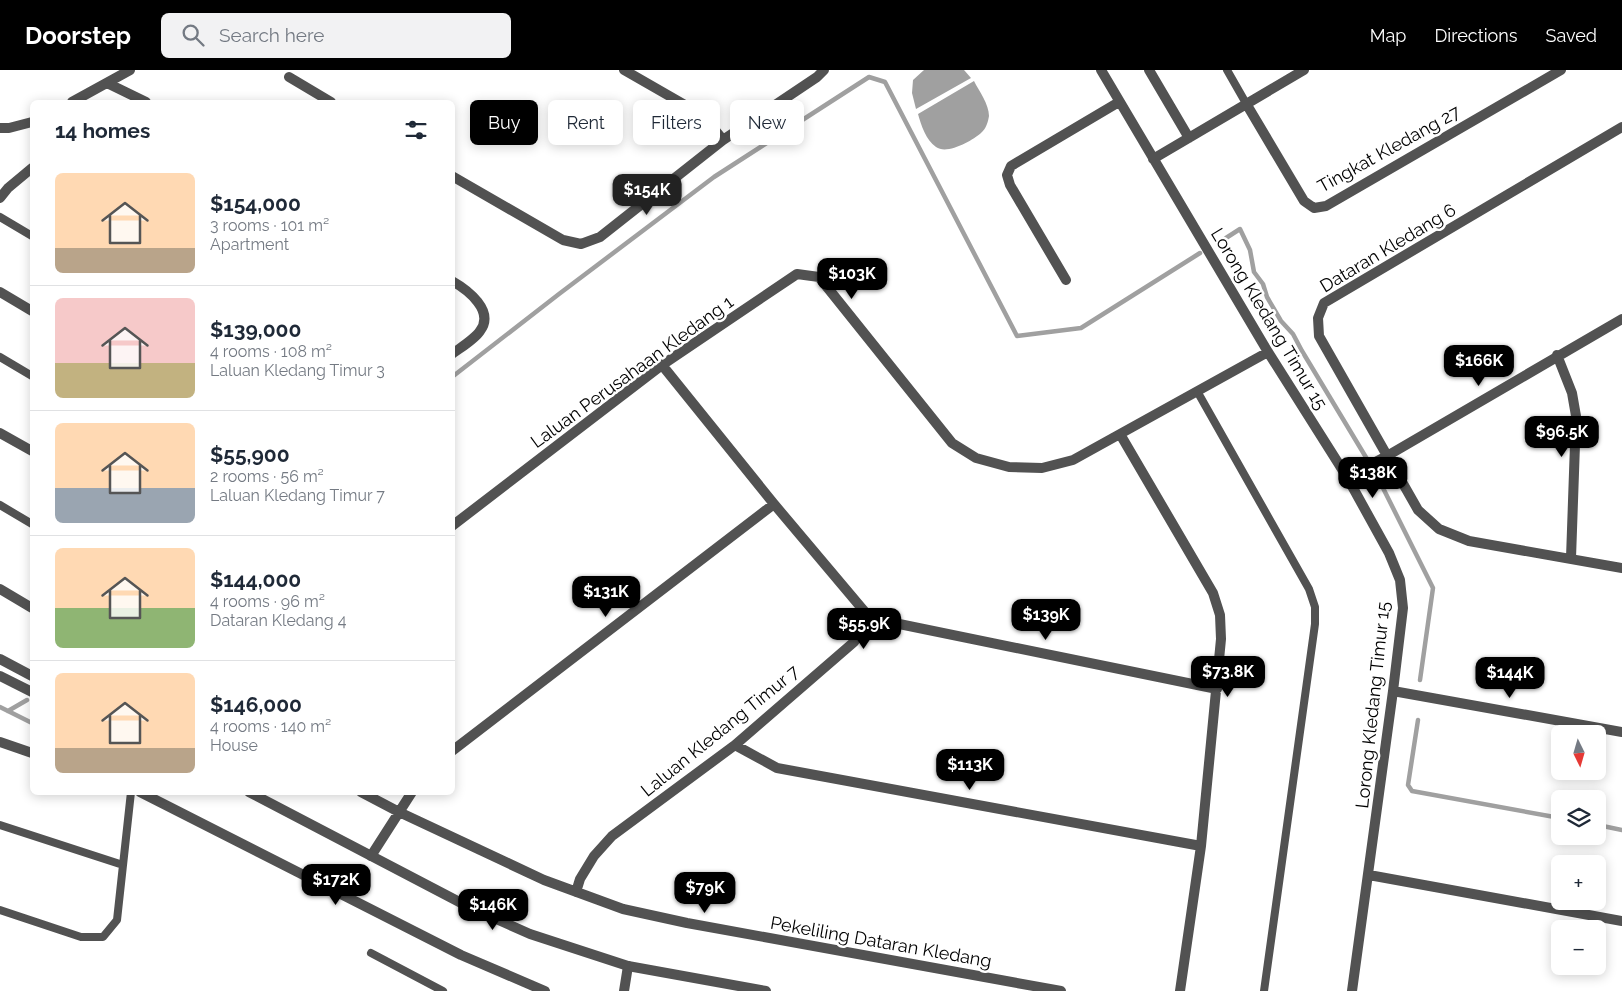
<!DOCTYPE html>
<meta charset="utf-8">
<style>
:root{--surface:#fff;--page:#f2f2f3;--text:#1f2937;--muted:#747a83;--line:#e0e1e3;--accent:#000}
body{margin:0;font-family:Raleway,sans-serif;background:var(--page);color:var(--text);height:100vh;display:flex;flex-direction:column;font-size:19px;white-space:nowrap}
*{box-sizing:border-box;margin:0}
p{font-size:16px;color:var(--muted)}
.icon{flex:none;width:28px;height:28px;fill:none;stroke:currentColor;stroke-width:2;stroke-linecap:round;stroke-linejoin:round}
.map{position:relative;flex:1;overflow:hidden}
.side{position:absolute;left:30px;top:30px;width:425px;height:695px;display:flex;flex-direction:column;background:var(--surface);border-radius:8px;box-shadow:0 2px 12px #0003}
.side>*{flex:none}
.top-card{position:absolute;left:470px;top:30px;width:475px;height:45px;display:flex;gap:10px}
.needle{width:32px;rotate:175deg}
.controls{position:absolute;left:1551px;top:655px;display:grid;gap:10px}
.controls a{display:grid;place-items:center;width:55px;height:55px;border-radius:8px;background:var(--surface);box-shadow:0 2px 12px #0003;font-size:25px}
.price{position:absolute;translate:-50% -42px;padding:0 11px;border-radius:10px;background:var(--accent);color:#fff;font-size:16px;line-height:32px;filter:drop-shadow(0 1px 2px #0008)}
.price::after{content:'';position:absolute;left:50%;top:30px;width:15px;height:11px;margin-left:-8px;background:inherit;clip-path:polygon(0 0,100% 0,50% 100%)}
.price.active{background:#222;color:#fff}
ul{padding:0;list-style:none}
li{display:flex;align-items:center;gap:15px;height:125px;padding:0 25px}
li+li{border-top:1px solid var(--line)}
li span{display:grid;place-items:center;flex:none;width:140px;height:100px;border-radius:8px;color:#555}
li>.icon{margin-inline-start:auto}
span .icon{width:60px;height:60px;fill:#fffc;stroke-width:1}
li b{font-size:21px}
h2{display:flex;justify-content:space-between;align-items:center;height:60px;padding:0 25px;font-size:21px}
.tag{padding:0 18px;border-radius:8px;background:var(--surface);box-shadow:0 2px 12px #0003;font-size:18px;line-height:45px}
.tag.active{background:var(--accent);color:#fff}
header{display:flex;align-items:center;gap:30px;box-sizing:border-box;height:70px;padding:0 25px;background:var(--accent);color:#fff}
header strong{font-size:24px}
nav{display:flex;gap:28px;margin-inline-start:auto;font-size:18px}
.search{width:350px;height:45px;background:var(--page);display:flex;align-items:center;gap:12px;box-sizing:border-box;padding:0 18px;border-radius:8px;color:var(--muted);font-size:19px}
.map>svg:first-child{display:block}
.water{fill:#a0a0a0}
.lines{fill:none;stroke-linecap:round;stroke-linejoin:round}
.stream{stroke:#a0a0a0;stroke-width:4.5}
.service{stroke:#525252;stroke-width:8}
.minor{stroke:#525252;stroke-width:10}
.tertiary{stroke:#525252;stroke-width:10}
.labels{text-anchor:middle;stroke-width:5;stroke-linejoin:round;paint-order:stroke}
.street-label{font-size:18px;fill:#000;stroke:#fff}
</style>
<header>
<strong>Doorstep</strong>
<div class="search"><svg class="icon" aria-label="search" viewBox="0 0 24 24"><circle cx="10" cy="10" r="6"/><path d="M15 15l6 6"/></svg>Search here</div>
<nav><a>Map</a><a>Directions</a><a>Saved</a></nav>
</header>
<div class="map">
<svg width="1622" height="921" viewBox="0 0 1622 921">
<rect width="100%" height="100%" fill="#fff"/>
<path class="water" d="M924 0H964L971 8 916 39 912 23 913 10Z
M974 11C979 21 989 34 989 46 988 52 986 59 981 63 972 71 947 85 936 77 926 70 921 55 918 44Z"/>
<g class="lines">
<path class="stream" d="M1226 168 1240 159 1250 180 1254 202 1263 214 1267 227 1281 251 1293 264 1302 281 1367 389
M452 307 559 224 714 107 869 7 885 12 1017 266 1081 258 1200 183
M1381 414 1433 518 1420 610
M0 637 32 653
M8 641 27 630
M1418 650 1408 715 1412 721 1560 748
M1598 755 1622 760"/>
<path class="service" d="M1227 0 1247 35
M0 147 32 166
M0 287 32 306
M1197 321 1309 519 1315 537V554L1264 921
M0 435 32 454
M0 755 123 795
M0 840 81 867H103L117 850 131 722
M371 883 443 921"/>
<path class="minor" d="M624 0 692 39 710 54 723 70
M1101 0 1268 282 1347 407 1389 483 1400 510 1403 538 1393 621 1352 921
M1149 0 1189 68
M289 7 331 32
M107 13 146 32
M72 32 130 0
M1247 35 1304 131 1314 138 1326 136 1561 0
M1622 57 1324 233 1318 248 1319 266 1418 440 1439 459 1469 471 1622 498
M0 58H9L32 52
M1153 89 1304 0
M452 106 563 170 581 174 600 167 723 70 817 7 824 0
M0 128 8 118 32 98
M1066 210 1010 115 1007 105 1011 96 1119 32
M452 211C468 220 495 241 480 261 475 269 460 278 452 284
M0 222 32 241
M1557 285 1572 323 1576 346 1571 488
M0 363 32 381
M1120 364 1213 523 1220 545 1221 569 1201 776 1180 921
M1347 407 1387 386 1622 249
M452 456 662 295 797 204 819 207 952 373 976 388 1009 397 1042 398 1073 390 1268 282
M0 519 32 538
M870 548 1217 619
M1393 621 1622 662
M0 672 32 683
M735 675 777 698 1201 776
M452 681 774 434
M140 722 461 885 545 921
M361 722 399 742 544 810 623 839 687 853 1061 921
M371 786 412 722
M1369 805 1622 851
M576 822 580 809 594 786 612 766 735 675 854 572 870 548 774 434 662 295
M624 921 628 896"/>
<path class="tertiary" d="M0 589 32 606
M0 606 32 622
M249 722 467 836 530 864 628 896 766 921"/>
</g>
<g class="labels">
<g class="street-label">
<text transform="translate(1389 79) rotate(-29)" y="6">Tingkat Kledang 27</text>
<text transform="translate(1388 178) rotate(-31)" y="6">Dataran Kledang 6</text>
<text transform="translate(1269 249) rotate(59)" y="6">Lorong Kledang Timur 15</text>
<text transform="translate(632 302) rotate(-36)" y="6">Laluan Perusahaan Kledang 1</text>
<text transform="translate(1373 635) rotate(-84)" y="6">Lorong Kledang Timur 15</text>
<text transform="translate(720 661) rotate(-39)" y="6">Laluan Kledang Timur 7</text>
<text transform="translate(881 872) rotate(10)" y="6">Pekeliling Dataran Kledang</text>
</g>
</g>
</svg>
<div class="controls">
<a><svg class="needle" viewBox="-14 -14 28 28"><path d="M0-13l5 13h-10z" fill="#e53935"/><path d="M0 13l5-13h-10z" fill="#747a83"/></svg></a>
<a><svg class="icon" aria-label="layers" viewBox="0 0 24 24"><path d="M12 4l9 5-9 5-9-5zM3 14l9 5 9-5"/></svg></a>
<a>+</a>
<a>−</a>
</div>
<b class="price active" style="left:647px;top:146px">$154K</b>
<b class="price" style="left:852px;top:230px">$103K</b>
<b class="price" style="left:1479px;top:317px">$166K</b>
<b class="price" style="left:1562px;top:388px">$96.5K</b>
<b class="price" style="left:1373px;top:429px">$138K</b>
<b class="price" style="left:606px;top:548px">$131K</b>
<b class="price" style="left:1046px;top:571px">$139K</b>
<b class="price" style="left:864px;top:580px">$55.9K</b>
<b class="price" style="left:1228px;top:628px">$73.8K</b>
<b class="price" style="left:1510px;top:629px">$144K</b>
<b class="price" style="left:970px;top:721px">$113K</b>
<b class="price" style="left:336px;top:836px">$172K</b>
<b class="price" style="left:705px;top:844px">$79K</b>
<b class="price" style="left:493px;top:861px">$146K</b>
<div class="top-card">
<a class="tag active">Buy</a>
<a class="tag">Rent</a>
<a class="tag">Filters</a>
<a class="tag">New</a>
</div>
<section class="side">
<h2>14 homes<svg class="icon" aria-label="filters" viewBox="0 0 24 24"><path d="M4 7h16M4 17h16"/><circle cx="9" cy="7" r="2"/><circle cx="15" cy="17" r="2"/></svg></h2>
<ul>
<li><span style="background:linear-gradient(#ffd9b3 75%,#b9a48a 0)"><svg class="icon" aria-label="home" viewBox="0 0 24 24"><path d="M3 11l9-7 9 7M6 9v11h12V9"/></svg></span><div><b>$154,000</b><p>3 rooms · 101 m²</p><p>Apartment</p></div></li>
<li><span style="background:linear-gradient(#f6c9c9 65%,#c2b280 0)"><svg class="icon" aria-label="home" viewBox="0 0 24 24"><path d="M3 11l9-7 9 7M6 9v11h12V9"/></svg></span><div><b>$139,000</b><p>4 rooms · 108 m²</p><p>Laluan Kledang Timur 3</p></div></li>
<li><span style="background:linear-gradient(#ffd9b3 65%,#9aa5b1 0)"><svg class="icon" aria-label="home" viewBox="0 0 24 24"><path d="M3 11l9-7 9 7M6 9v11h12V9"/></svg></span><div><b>$55,900</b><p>2 rooms · 56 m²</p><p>Laluan Kledang Timur 7</p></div></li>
<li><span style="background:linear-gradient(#ffd9b3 60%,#8fb573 0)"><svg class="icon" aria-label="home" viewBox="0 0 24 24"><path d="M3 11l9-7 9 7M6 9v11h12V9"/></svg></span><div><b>$144,000</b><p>4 rooms · 96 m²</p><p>Dataran Kledang 4</p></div></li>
<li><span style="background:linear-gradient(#ffd9b3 75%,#b9a48a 0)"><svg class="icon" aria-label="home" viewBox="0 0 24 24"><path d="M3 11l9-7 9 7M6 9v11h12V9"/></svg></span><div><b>$146,000</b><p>4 rooms · 140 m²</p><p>House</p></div></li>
</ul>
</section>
</div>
